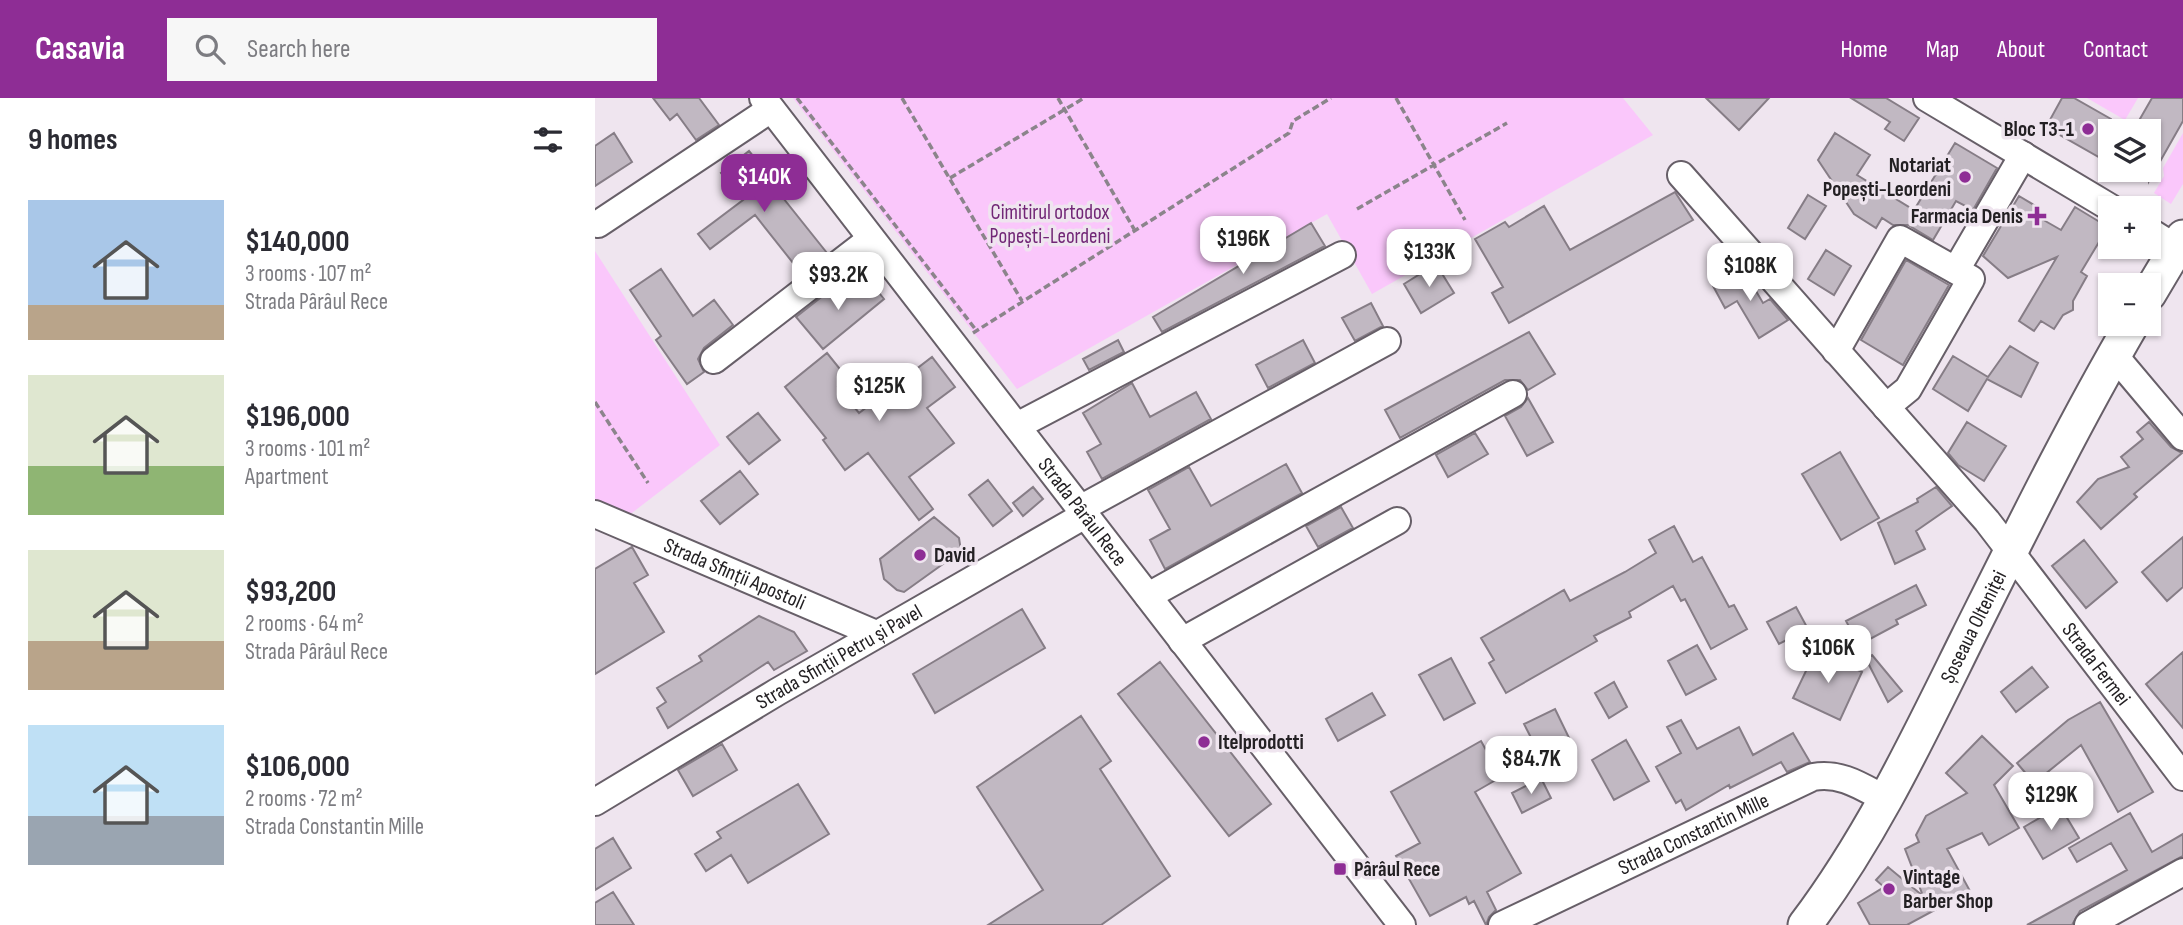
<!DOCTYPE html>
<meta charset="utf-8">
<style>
:root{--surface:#fff;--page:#f7f7f7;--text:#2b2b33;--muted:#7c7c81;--accent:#8e2d95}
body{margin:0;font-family:"Sofia Sans Condensed",sans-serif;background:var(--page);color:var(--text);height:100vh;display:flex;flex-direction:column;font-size:26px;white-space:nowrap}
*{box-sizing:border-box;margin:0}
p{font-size:23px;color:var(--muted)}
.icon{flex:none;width:38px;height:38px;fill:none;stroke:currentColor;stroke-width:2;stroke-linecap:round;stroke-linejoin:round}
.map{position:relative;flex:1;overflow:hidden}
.drawer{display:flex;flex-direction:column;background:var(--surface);width:595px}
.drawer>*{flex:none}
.fabs{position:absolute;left:1503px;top:21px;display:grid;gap:14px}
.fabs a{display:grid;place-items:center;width:63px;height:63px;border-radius:0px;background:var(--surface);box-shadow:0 2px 5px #0004;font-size:35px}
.price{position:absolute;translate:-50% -60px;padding:0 16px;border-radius:14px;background:#fff;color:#222;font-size:23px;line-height:46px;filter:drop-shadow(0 2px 4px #0008)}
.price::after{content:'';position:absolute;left:50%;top:42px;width:21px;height:16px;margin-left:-10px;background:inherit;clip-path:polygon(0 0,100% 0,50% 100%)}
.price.on{background:var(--accent);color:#fff}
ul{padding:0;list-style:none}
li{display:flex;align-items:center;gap:21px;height:175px;padding:0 28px}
li span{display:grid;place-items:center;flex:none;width:196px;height:140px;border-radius:0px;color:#555}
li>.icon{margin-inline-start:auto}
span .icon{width:84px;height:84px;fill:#fffc;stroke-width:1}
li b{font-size:30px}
h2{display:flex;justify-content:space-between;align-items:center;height:84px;padding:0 28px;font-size:30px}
header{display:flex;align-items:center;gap:42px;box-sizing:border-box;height:98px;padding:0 35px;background:var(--accent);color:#fff}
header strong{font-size:33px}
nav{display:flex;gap:38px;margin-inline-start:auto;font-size:24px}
.search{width:490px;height:63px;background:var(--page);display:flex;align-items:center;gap:18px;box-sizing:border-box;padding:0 24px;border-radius:0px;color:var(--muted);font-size:26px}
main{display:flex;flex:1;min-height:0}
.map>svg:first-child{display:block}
.green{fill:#fac7fb}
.building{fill:#c1b8c2;stroke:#867d86;stroke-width:2}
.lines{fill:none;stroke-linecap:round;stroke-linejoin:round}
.minor-casing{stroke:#675f68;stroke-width:30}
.major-casing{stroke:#675f68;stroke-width:37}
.path{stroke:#8b848b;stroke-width:3.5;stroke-dasharray:7 3.5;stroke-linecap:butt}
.minor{stroke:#fff;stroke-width:26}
.major{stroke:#fff;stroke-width:33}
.poi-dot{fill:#8e2d95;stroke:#efe5ef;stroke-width:2.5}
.labels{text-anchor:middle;stroke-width:7;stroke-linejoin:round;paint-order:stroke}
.poi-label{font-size:21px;font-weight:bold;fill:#232023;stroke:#efe5ef;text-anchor:start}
.park-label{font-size:21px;fill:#712676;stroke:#efe5ef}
.street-label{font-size:21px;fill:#232023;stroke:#efe5ef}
</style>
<header>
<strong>Casavia</strong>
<div class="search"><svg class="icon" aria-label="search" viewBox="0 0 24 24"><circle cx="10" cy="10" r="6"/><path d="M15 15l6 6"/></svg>Search here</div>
<nav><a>Home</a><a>Map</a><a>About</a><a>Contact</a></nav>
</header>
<main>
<section class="drawer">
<h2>9 homes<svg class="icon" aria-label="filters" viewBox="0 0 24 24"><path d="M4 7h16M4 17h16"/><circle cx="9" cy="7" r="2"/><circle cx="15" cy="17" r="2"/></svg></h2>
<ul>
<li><span style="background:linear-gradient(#a9c7e8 75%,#b9a48a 0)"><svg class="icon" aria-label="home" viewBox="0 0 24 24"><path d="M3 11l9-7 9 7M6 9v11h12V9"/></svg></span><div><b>$140,000</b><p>3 rooms · 107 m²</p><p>Strada Pârâul Rece</p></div></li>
<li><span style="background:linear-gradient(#dfe7d0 65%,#8fb573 0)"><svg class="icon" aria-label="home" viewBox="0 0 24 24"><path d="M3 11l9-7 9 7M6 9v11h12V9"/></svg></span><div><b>$196,000</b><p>3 rooms · 101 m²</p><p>Apartment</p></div></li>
<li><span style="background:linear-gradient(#dfe7d0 65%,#b9a48a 0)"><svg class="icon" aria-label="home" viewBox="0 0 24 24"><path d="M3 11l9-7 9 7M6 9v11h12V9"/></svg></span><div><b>$93,200</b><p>2 rooms · 64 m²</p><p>Strada Pârâul Rece</p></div></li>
<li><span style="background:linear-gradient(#bfe0f5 65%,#9aa5b1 0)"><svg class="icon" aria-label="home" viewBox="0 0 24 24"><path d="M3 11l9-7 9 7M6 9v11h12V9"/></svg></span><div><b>$106,000</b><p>2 rooms · 72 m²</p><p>Strada Constantin Mille</p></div></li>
</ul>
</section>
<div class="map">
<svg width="1588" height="827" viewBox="0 0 1588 827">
<rect width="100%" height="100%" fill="#efe5ef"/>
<path class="green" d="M198 0H1028L1058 37 777 196 732 116 422 291Z
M1492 0H1543L1530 22Z
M1588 35V86L1576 106 1559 95 1569 78 1568 70Z
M0 153 125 347 33 418 0 404Z"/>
<path class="building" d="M58 0H104L124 27 101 42 82 16 75 22Z
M1111 0H1174L1144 32Z
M1256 0H1291L1324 20 1309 43 1290 31 1295 24Z
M1467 0H1479L1516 21V66L1451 29Z
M1557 0H1588V23L1554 83V33H1538Z
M19 35 37 64 0 88V48Z
M1240 35 1275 57 1262 77 1319 112 1360 45 1402 70 1378 112 1361 103 1338 142 1313 127H1298L1287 120 1281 130 1259 116 1223 62Z
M154 53 171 74 169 76 232 155 206 175 160 117 115 151 103 136 148 102 126 75Z
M1080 94 1098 122 914 225 897 195 908 189 880 141 910 124 914 129 949 108 975 152Z
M1213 97 1231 108 1210 141 1193 130Z
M1424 98 1444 110 1445 120 1466 132 1480 109 1513 129 1486 174 1492 178 1478 203V212L1468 217 1459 231 1446 223 1439 233 1424 223 1462 159 1413 180 1388 158Z
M716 125 730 148 567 234 558 219Z
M1231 152 1256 168 1239 197 1213 181Z
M1311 162 1354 187 1308 267 1266 242Z
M841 166 859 195 826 215 809 186Z
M66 171 98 218 119 202 138 227 109 250 103 261 109 274 92 286 61 242 66 238 35 192Z
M1148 171 1168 205 1175 201 1193 222 1164 240 1142 203 1130 210 1118 188Z
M273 181 289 201 228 251 201 219 243 186 252 198Z
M776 205 788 228 760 243 747 220Z
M934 234 960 276 933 292 925 282H910L805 340 790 312Z
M523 242 529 254 494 272 488 261Z
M708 242 720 265 673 290 661 267Z
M1415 248 1443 265 1426 299 1392 281 1373 313 1338 291 1358 258 1393 279Z
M232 255 253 281 243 289 264 315 337 259 360 289 332 310 359 345 314 379 338 411 324 422 273 355 250 372 228 342 231 340 190 289Z
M537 285 555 319 601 294 616 321 507 381 492 354 506 346 488 315Z
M933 300 958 344 932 358 910 318 926 309Z
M163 315 185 342 154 366 132 339Z
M1372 324 1411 348 1389 383 1363 367 1353 355Z
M1554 324 1576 349 1587 355 1539 396 1542 399 1506 431 1482 404 1503 381 1534 369 1526 359 1548 341 1542 334Z
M880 335 893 356 853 379 841 357Z
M1245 354 1284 420 1246 442 1207 376Z
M691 366 707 395 570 471 555 442 575 431 553 392 594 369 616 408Z
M145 373 163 396 125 426 106 403Z
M393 382 417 413 398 428 374 397Z
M438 389 448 401 428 418 418 405Z
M1341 389 1357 408 1321 433 1330 451 1300 466 1283 425 1323 404 1322 401Z
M746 409 758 430 723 449 711 428Z
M339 419 364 440 366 453 309 494 302 492 289 481 285 461Z
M1079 428 1098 464 1107 459 1134 509 1139 507 1152 531 1116 551 1090 501 1086 503 1078 488 1034 514 1036 519 999 538 1002 543 911 595 894 565 899 562 886 540 969 492 975 503 1030 474 1061 455 1054 442Z
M1588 439V489L1572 503 1547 474Z
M1489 442 1522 484 1491 510 1457 468Z
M37 449 53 477 39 485 69 534 0 576V471Z
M1321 487 1331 507 1301 522 1303 526 1264 547 1251 523Z
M1201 509 1213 531 1184 546 1172 524Z
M427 511 450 550 340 615 318 576Z
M164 518 199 534 212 553 179 572 173 564 73 630 62 610 71 604 62 590 107 563 104 558Z
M1102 547 1121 581 1091 597 1073 563Z
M1221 552 1267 574 1245 622 1198 600Z
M1588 554V630L1551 586Z
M1277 557 1307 593 1293 604 1271 561Z
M856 560 880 605 849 622 824 577Z
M565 564 676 706 634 738 523 596Z
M1437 569 1453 589 1421 614 1406 594Z
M1019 584 1032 609 1014 620 1000 595Z
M777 595 790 617 743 643 731 621Z
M1505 604 1558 694 1523 714 1486 647 1439 685 1422 665 1473 622Z
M960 611 978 648 948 663 929 626Z
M486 618 516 663 505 671 575 778 506 827H393L448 792 382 689Z
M1086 622 1102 651 1144 629 1158 657 1198 635 1215 664 1192 674 1186 664 1135 690 1134 687 1091 712 1086 702 1081 705 1061 669 1086 655 1072 629Z
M1387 638 1418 668 1399 687 1424 730 1394 747 1387 735 1352 751 1375 793 1312 827H1275L1263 805 1289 789 1281 782 1293 769 1328 798 1310 751 1324 744 1321 737 1331 718 1372 695 1351 675Z
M1031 642 1054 683 1019 702 997 662Z
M886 643 906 679 880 694 926 775 892 794 901 812 894 819 891 827 879 803 874 806 871 799 835 818 801 758 825 745 796 694Z
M127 646 142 672 98 698 83 672Z
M946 680 956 700 927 715 917 695Z
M203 686 234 736 153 785 136 757 111 773 100 756 126 740 122 734Z
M1465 708 1484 740 1448 761 1429 729Z
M1535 715 1557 754 1588 736V758L1485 813 1477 827H1432L1532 772 1516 745 1482 764 1474 750Z
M18 740 36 770 0 792V751Z
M18 794 39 827H0V805Z"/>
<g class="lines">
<defs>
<g id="minor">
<path id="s1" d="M168 0 807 827"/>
<path d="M1332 0 1516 110"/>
<path id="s2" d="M1086 77 1392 423 1588 679"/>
<path d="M3 126 176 11"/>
<path d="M1554 133 1581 150"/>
<path d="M1361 172 1428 57"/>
<path d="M1241 253 1305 141 1376 181 1313 291 1291 309"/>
<path d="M1519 257 1588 339"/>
<path d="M119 262 276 141"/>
<path d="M422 328 747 157"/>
<path d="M485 411 792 243"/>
<path id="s3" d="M0 416 281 536"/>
<path d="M553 498 918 296"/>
<path d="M587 543 802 423"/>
<path id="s4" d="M0 704 182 594 490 417"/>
<path id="s5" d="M907 827 1218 679C1247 674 1267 689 1292 702"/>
<path d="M1493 827 1588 774"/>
</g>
<g id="major">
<path d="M1554 196 1588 139"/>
<path id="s6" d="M1210 827C1277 738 1323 640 1372 541 1425 435 1477 329 1537 226"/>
</g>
</defs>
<use href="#minor" class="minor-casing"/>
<use href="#major" class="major-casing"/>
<path class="path" d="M202 0 381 232
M307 0 427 203
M463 0 539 131
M801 0 870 122
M355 80 489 0
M762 111 912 25
M378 235 694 35 698 23 736 0
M0 304 53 385"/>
<use href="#minor" class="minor"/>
<use href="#major" class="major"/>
</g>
<g class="poi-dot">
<circle cx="1493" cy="31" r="7"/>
<circle cx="1370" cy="79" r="7"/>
<path d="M1438.5 107.5h7v7h7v7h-7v7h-7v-7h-7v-7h7z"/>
<circle cx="325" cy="457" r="7"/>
<circle cx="609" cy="644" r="7"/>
<rect x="738" y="764" width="14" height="14" rx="3.5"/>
<circle cx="1294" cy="791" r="7"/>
</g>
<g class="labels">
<g class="poi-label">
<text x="1479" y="38" text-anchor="end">Bloc T3-1</text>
<text x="1356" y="74" text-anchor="end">Notariat<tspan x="1356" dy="24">Popești-Leordeni</tspan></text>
<text x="1428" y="125" text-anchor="end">Farmacia Denis</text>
<text x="339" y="464">David</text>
<text x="623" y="651">Itelprodotti</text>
<text x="759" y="778">Pârâul Rece</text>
<text x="1308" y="786">Vintage<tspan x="1308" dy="24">Barber Shop</tspan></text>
</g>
<g class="park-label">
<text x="455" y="121">Cimitirul ortodox<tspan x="455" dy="24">Popești-Leordeni</tspan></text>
</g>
<g class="street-label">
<text dy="7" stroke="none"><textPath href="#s1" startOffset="523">Strada Pârâul Rece</textPath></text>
<text dy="7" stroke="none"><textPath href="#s3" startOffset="152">Strada Sfinții Apostoli</textPath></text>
<text dy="7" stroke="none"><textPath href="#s6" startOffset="343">Șoseaua Olteniței</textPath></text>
<text dy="7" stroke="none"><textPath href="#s4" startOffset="284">Strada Sfinții Petru și Pavel</textPath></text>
<text dy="7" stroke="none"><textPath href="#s2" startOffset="642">Strada Fermei</textPath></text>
<text dy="7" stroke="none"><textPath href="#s5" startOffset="212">Strada Constantin Mille</textPath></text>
</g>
</g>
</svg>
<div class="fabs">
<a><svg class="icon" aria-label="layers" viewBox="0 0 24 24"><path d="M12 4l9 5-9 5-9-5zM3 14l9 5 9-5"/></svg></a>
<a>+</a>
<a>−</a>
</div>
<b class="price on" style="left:169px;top:116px">$140K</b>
<b class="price" style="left:648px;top:178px">$196K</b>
<b class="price" style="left:834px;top:191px">$133K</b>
<b class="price" style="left:1155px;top:205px">$108K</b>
<b class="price" style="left:243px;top:214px">$93.2K</b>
<b class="price" style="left:284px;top:325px">$125K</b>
<b class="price" style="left:1233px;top:587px">$106K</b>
<b class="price" style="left:936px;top:698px">$84.7K</b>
<b class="price" style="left:1456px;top:734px">$129K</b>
</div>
</main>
